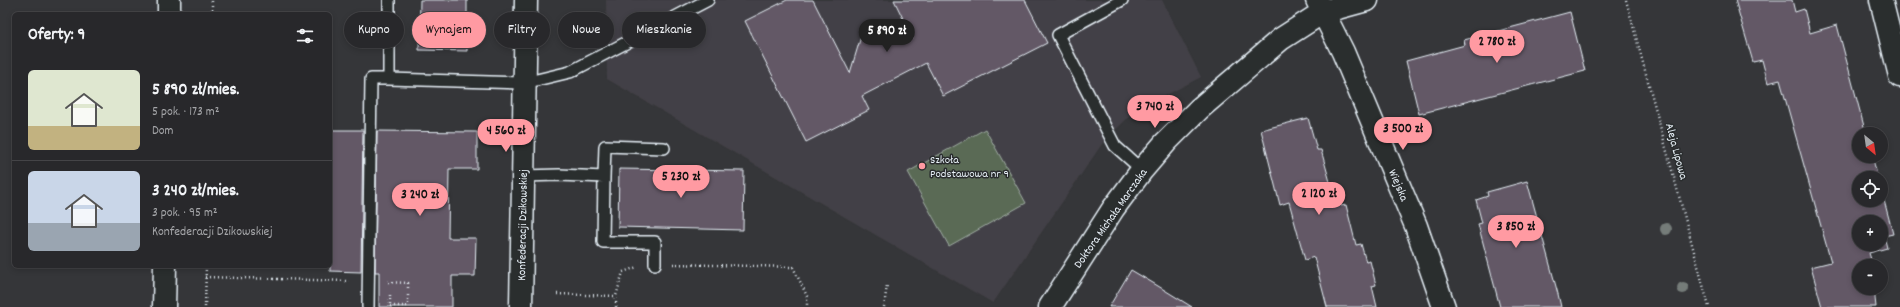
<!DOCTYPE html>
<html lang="pl">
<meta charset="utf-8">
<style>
:root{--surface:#28282b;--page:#343437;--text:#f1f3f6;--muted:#a5a6a9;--line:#444447;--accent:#ff9aa2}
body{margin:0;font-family:Dekko,sans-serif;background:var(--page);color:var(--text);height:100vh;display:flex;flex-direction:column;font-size:15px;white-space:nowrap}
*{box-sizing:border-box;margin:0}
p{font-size:13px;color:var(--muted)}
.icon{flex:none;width:22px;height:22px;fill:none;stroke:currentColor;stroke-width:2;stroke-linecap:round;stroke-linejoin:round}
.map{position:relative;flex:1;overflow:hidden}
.sheet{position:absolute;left:12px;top:12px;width:320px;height:256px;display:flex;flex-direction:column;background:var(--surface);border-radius:6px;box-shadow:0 2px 6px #0003,0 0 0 1px var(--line)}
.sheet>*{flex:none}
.guide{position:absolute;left:344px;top:12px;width:380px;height:36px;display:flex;gap:8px}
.needle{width:26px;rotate:151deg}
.tools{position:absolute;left:1852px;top:127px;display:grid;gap:8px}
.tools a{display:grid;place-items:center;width:36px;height:36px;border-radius:50%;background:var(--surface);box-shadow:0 2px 6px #0003,0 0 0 1px var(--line);font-size:20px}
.price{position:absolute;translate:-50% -34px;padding:0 9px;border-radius:14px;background:var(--accent);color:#111;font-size:13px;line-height:26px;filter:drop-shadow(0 1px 2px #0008)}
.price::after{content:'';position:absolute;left:50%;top:24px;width:12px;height:9px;margin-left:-6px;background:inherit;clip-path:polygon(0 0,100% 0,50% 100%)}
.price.on{background:#222;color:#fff}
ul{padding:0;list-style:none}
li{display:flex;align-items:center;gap:12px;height:100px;padding:0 16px}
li+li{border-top:1px solid var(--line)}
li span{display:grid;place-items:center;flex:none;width:112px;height:80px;border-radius:6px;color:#555}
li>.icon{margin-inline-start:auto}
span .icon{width:48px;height:48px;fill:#fffc;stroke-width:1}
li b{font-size:17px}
h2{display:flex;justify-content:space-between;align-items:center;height:48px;padding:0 16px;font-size:17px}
.tag{padding:0 14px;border-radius:18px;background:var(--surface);box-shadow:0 2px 6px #0003,0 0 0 1px var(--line);font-size:14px;line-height:36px}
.tag.on{background:var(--accent);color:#111}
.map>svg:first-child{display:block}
.built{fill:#434046}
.green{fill:#5a6b54;stroke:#a1aea6}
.building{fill:#635866;stroke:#e8f1f8;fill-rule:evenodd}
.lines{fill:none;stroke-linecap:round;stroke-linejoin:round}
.lane-casing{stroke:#e8f1f8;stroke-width:14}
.street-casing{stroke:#e8f1f8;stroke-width:25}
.secondary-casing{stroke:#e8f1f8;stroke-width:25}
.path{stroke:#e8f1f8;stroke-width:2.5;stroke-dasharray:1 3;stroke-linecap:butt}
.lane{stroke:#2a2d2e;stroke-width:11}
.street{stroke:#2a2d2e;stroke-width:22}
.secondary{stroke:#2a2d2e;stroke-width:22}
.tree{fill:#747c79}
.poi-dot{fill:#ff9aa2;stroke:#2a2d2e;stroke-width:1.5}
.labels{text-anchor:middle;stroke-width:3;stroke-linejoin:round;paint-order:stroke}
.street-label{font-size:12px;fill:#e8f1f8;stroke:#2a2d2e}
.poi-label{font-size:12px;fill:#e8f1f8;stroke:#2a2d2e;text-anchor:start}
</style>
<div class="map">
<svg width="1900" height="307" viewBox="0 0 1900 307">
<rect width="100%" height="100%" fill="#353639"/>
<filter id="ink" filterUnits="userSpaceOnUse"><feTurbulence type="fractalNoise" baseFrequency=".025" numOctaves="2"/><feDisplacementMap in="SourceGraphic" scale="8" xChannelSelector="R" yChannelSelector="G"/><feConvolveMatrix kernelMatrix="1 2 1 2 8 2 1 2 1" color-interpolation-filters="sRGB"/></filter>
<g filter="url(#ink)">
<path class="built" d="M606 0H1162L1201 77 1134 112 1104 141 993 303 607 79Z"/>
<path class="green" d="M985 129 1026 203 949 246 908 172Z"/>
<path class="building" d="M420 0H467V51L419 50Z
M787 0H813L850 73 865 23 913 39 894 0H1025L1047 43 943 96 926 63 862 96 869 110 806 142 745 21Z
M1735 0H1792L1795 12 1804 9 1810 33 1837 25 1866 134H1859V156H1872L1878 178H1859V200H1881V189L1893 234 1884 236 1887 248 1869 253 1873 266H1859V288H1877L1874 289 1876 307H1822L1811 267 1831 262 1780 80 1768 83 1762 60 1753 62ZM1859 222H1881V244H1859Z
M1570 12 1585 71 1419 114 1406 61 1465 45 1464 40Z
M1308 118 1317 150H1321L1332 189 1336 188 1341 206 1346 205 1356 245 1361 244 1366 262 1370 261 1376 285 1372 286 1377 307H1327L1314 257 1305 260 1289 202 1280 205 1261 130Z
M330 130H363L361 272 330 271Z
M377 131 477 132V169H449L448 238H476L475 276H452V307H379V272H375Z
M619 169 744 171 743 230 618 227Z
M1527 181 1558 294 1561 307H1500L1478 224 1482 223 1476 200 1488 196 1487 192Z
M1131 270 1158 286 1192 307H1109Z"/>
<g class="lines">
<defs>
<path id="lane" d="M389 0V79L524 83 570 72 708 0
M1122 0 1058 35 1115 146 1142 170
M523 176 559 175 604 177 603 242H655V264
M604 177 605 146 664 148
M368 307 371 79H389"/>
<path id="street" d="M1317 0 1343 52 1416 226 1444 307
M1881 0 1900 76
M521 307 526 0
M1050 307 1113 209 1142 170 1166 142 1199 109 1281 39 1323 12 1367 0"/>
<path id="secondary" d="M169 14V0
M164 307 165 266"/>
</defs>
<use href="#lane" class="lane-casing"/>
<use href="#street" class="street-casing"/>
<use href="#secondary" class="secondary-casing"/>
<path class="path" d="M1626 0 1709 307
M212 14V0
M673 264 793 267 807 296V307
M205 277 349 281
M388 282 408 283V306H390
M557 294 616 296
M390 295V306
M205 307 206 266
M616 307V296L623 272 637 267
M884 307 887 285"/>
<use href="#lane" class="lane"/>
<use href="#street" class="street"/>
<use href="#secondary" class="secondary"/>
</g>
<g class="tree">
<circle cx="1666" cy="229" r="6"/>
<circle cx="1683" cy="288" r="6"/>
</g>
</g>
<circle class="poi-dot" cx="922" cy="166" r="4"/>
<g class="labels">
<g class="street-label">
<text transform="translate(1677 151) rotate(75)" y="4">Aleja Lipowa</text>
<text transform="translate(1399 185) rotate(67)" y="4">Wiejska</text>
<text transform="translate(1110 218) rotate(-55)" y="4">Doktora Michała Marczaka</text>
<text transform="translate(522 225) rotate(-89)" y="4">Konfederacji Dzikowskiej</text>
</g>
<g class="poi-label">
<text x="930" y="163">Szkoła<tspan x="930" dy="14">Podstawowa nr 9</tspan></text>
</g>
</g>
</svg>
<div class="tools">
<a><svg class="needle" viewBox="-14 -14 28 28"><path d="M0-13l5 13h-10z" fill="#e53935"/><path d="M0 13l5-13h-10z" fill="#a5a6a9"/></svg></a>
<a><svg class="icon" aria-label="locate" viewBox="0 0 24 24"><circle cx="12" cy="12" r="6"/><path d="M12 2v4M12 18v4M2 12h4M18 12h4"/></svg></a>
<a>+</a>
<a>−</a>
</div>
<b class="price on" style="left:887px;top:53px">5 890 zł</b>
<b class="price" style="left:1497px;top:64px">2 780 zł</b>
<b class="price" style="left:1155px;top:129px">3 740 zł</b>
<b class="price" style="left:1403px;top:151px">3 500 zł</b>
<b class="price" style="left:506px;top:153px">4 560 zł</b>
<b class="price" style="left:681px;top:199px">5 230 zł</b>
<b class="price" style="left:1319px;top:216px">2 120 zł</b>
<b class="price" style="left:420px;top:217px">3 240 zł</b>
<b class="price" style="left:1516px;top:249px">3 850 zł</b>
<div class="guide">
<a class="tag">Kupno</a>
<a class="tag on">Wynajem</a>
<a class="tag">Filtry</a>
<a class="tag">Nowe</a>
<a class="tag">Mieszkanie</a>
</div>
<section class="sheet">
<h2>Oferty: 9<svg class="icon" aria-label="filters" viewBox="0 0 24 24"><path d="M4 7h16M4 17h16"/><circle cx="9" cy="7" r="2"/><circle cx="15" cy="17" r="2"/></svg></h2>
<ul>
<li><span style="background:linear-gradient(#dfe7d0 70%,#c2b280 0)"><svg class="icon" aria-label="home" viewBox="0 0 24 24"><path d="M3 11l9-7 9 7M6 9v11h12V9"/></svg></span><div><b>5 890 zł/mies.</b><p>5 pok. · 173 m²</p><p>Dom</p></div></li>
<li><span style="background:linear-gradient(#c9d6e8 65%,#9aa5b1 0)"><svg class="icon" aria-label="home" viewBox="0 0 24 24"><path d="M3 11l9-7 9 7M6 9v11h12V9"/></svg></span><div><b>3 240 zł/mies.</b><p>3 pok. · 95 m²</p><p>Konfederacji Dzikowskiej</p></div></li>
</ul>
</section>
</div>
